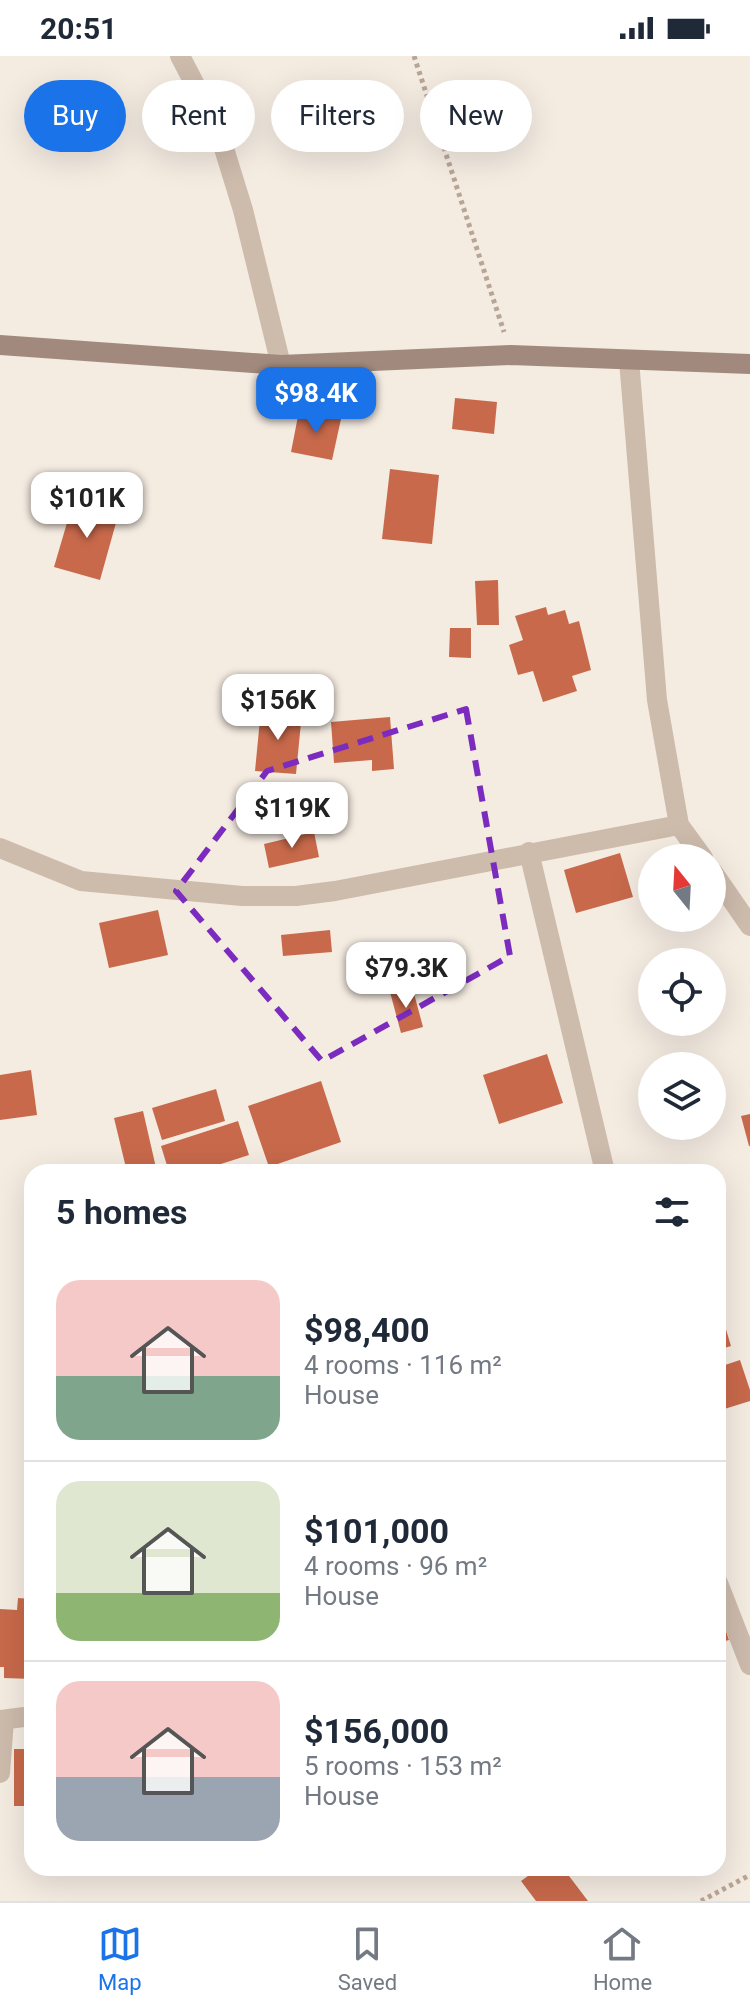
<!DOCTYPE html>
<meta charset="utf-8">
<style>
:root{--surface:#fff;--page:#f6f6f7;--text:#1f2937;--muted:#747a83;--line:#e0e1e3;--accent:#1a73e8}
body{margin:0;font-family:Roboto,sans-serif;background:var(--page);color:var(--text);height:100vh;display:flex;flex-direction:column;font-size:30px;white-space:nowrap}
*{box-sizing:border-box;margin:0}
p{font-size:26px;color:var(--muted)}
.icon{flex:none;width:44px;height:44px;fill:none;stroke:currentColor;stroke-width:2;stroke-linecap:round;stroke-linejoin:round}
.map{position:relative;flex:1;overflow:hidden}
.drawer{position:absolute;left:24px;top:1108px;width:702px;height:712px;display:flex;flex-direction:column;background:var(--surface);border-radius:24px;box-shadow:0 8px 32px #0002}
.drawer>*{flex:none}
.banner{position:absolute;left:24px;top:24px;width:702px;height:72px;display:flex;gap:16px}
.needle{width:52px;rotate:342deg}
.fabs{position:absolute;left:638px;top:788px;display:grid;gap:16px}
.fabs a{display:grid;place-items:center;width:88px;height:88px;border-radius:50%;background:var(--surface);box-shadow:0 8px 32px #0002;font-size:40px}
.price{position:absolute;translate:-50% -68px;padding:0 18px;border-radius:16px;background:#fff;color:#222;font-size:26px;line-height:52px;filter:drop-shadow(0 2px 4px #0008)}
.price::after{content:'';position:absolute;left:50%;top:48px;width:24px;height:18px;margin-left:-12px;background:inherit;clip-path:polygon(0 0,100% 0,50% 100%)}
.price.on{background:var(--accent);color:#fff}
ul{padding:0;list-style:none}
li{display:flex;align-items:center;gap:24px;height:200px;padding:0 32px}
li+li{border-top:2px solid var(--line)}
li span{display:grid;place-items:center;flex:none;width:224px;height:160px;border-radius:24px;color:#555}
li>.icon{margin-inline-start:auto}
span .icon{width:96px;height:96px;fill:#fffc;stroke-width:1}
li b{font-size:34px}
h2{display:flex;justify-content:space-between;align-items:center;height:96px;padding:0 32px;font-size:34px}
.pill{padding:0 28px;border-radius:36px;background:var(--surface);box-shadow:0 8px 32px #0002;font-size:28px;line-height:72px}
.pill.on{background:var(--accent);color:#fff}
.status{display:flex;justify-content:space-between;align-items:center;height:56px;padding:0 40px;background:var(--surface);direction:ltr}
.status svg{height:22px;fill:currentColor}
.tab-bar{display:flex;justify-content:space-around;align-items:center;height:112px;border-top:2px solid var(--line);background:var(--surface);font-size:22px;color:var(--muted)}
.tab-bar a{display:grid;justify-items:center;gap:4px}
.tab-bar .on{color:var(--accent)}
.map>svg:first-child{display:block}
.building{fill:#c8694b}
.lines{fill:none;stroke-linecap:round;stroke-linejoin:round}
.path{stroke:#b9a596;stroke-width:5;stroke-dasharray:4 4;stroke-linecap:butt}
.street{stroke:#cdbbac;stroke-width:20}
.secondary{stroke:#a18a7d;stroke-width:20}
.marked{fill:none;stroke:#7b2cbf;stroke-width:6;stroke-dasharray:16 10;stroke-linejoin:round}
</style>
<div class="status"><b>20:51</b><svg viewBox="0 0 49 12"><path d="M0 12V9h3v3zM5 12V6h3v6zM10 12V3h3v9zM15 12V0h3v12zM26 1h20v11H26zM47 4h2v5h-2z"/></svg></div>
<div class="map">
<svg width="750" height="1845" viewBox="0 0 750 1845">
<rect width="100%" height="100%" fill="#f4ebe1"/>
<path class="building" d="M455 342 497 346 494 378 452 373Z
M299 355 341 363 332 404 291 396Z
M390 413 439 419 432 488 382 483Z
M74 443 119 456 100 524 54 511Z
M498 524 499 569H477L475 525Z
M546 551 548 559 565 554 569 568 579 565 591 614 572 620 577 635 543 646 533 615 518 619 509 589 523 584 515 560Z
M450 572H471V602L449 601Z
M261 653 302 656 296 718 255 715Z
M390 661 394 713 372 715V704L334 707 331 666Z
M314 776 319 801 269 812 264 788Z
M620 797 633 841 576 857 564 814Z
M158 854 168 899 109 912 99 867Z
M330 874 332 896 283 900 281 879Z
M412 930 423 971 401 977 390 936Z
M547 998 563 1047 499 1068 483 1019Z
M31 1014 37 1059 0 1064V1019Z
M321 1025 341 1086 269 1111 248 1050Z
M216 1033 225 1065 162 1084 152 1052Z
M143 1055 157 1116H127L114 1062Z
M750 1058V1090H749L741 1060Z
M238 1065 249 1099 196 1116H169L161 1090Z
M725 1270 731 1290 718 1294V1272Z
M718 1301 722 1310 740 1304 750 1334V1345L718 1355Z
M18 1542 32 1543V1623L4 1622V1611H0V1553L17 1554Z
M718 1550 729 1584 718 1587Z
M14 1693H32V1750H14Z
M539 1812H563L588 1845H536L521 1825Z"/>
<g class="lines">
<path class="path" d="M414 0 504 276
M701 1845 750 1819"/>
<path class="street" d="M180 0 218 73 243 154 281 309
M629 304 657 644 679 769 703 802
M0 792 81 825 242 840H296L335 835 679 769
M529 796 605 1116
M712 815 750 870
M718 1527 750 1609
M0 1664 32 1660
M0 1717 4 1664"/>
<path class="secondary" d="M0 289 281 309 511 299 750 308"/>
</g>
<path class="marked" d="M466 653 510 900 322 1005 176 835 267 715Z"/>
</svg>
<div class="fabs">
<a><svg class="needle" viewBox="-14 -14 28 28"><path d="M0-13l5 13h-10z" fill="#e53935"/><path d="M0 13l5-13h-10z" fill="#747a83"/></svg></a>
<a><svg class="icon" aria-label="locate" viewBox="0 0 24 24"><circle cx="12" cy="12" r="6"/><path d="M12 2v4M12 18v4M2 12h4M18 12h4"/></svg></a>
<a><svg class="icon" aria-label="layers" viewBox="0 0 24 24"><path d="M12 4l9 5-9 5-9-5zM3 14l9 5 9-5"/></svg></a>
</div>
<b class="price on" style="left:316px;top:379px">$98.4K</b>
<b class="price" style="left:87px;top:484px">$101K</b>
<b class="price" style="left:278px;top:686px">$156K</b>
<b class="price" style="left:292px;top:794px">$119K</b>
<b class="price" style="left:406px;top:954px">$79.3K</b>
<div class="banner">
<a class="pill on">Buy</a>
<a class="pill">Rent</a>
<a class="pill">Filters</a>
<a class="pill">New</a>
</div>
<section class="drawer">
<h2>5 homes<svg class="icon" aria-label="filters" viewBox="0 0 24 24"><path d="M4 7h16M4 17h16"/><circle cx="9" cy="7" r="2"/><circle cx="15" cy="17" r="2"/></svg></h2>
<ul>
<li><span style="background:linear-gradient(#f6c9c9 60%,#7fa58c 0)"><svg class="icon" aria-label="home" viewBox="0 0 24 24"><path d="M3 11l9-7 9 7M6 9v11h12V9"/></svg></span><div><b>$98,400</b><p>4 rooms · 116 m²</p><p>House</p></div></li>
<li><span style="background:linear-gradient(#dfe7d0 70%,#8fb573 0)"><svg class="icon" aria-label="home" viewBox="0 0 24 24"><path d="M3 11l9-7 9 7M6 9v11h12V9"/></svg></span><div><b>$101,000</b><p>4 rooms · 96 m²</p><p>House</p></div></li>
<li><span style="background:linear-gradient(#f6c9c9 60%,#9aa5b1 0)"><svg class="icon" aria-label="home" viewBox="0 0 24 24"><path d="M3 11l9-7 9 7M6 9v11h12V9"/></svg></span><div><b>$156,000</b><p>5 rooms · 153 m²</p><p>House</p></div></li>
</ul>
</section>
</div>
<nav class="tab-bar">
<a class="on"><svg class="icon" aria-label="map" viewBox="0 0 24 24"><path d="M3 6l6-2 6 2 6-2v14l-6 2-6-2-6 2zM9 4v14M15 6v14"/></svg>Map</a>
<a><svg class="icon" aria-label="saved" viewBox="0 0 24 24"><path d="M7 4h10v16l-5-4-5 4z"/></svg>Saved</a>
<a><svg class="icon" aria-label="home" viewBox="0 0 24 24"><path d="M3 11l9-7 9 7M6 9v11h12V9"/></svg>Home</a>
</nav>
